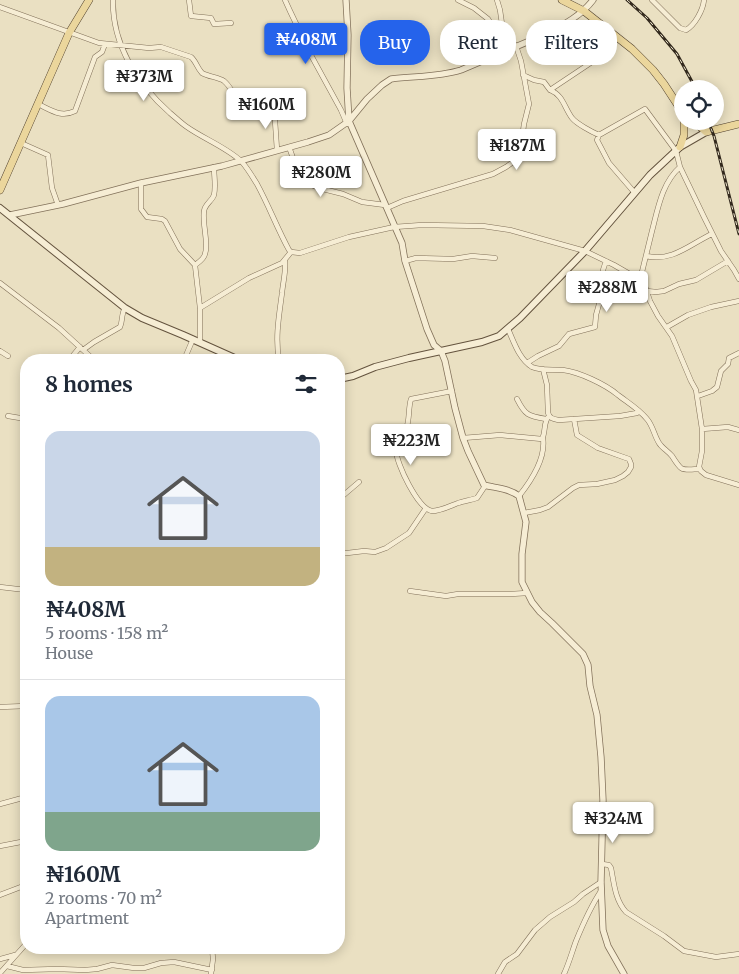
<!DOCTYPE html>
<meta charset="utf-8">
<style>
:root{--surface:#fff;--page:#f2f2f3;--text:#1f2937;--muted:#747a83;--line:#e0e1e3;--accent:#2563eb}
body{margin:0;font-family:Merriweather,serif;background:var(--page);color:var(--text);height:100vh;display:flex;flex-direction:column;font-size:19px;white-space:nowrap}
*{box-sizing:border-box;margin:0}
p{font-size:16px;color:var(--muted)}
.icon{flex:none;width:28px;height:28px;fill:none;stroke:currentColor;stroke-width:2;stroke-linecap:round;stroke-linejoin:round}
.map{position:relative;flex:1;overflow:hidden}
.details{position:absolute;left:20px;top:354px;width:325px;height:600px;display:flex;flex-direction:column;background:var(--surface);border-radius:20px;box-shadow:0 2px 12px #0003}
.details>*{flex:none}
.guide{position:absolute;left:360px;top:20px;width:304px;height:45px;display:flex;gap:10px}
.buttons{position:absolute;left:674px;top:80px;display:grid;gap:10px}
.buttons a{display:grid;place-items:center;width:50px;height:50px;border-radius:50%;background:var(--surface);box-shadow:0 2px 12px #0003;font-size:25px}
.price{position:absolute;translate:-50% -42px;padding:0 11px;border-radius:5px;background:#fff;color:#222;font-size:16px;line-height:32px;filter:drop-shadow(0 1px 2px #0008)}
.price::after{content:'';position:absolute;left:50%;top:30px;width:15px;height:11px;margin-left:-8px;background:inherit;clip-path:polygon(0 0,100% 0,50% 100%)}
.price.on{background:var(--accent);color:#fff}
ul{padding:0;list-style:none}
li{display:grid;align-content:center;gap:10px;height:265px;padding:0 25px}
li+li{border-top:1px solid var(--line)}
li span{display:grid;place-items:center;height:155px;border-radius:15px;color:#555}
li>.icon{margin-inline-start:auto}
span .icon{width:90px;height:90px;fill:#fffc;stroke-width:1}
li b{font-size:21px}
h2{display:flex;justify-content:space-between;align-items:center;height:60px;padding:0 25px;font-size:21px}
.chip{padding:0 18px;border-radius:20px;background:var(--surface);box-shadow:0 2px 12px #0003;font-size:18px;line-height:45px}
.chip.on{background:var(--accent);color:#fff}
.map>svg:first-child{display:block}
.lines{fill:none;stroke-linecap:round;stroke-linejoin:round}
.minor-casing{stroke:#82715a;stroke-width:5.5}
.tertiary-casing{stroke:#82715a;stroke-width:7}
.secondary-casing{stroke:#64533e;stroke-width:8}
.primary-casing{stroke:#50402e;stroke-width:8}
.minor{stroke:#f6edd4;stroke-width:4.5}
.tertiary{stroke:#f6edd4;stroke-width:5.5}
.secondary{stroke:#f6edd4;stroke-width:6}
.primary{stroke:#ebd69c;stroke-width:7}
.rail-casing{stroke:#33291d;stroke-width:3}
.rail{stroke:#f2ead0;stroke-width:1;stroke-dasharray:4;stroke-linecap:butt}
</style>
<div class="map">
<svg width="739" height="974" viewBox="0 0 739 974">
<rect width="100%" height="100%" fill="#eae0c2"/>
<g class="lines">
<defs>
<path id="minor" d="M113 0C112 44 137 84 170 113 175 117 181 123 187 127 204 139 228 148 242 162 248 169 252 176 257 184 269 206 277 228 289 250L291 252 300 253 349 237 394 227 422 225 483 226 510 230 585 251 614 265 640 280 645 286 650 301 658 316 672 336 691 381 696 390 702 429V451L699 467 701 471 706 475 739 485
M189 0 191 16 211 18 214 24 231 23
M285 0 290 11 312 57 341 110 347 124
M458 0 474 8 488 19 500 38 509 39
M652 0 680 28 686 30C695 25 703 10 704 0
M0 7 99 43 149 48 161 47 191 57C196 61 197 68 202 73 209 77 218 77 224 81 230 86 232 92 236 97 243 104 265 104 274 106L277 150
M523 75 534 80 544 82 550 90 595 60 616 37
M550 90C563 95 564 107 572 118 577 124 592 132 599 135L597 140 609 163 634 192
M38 104C51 110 61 118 75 111L95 57 102 52 105 44
M599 135 645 109 676 151 680 167 704 217 721 251 734 270 739 279
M21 143 48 155 52 188 58 205
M289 147 297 169 304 179 309 184 319 188 343 194 362 202 385 205
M141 183V209L147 217 162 219 165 221 180 249 195 265 200 308V342
M387 208 403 201 493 174 506 167 513 162 520 153 524 124 529 104 521 61 516 46 509 39 502 24 500 10 497 0
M646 256C673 262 690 244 712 234
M405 261 416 258 453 259 472 256 495 258
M195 265C199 262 204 259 205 254 209 243 202 224 204 211 205 204 212 201 214 195 216 186 214 176 214 167
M640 280C644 264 648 247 652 231 658 208 662 183 680 167
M0 283 59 328 94 360
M647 291 656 292 664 291 679 284 696 280 728 261
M200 308 249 278 282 263 291 252
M667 327 688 315 711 307 739 301
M508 329C514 342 519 359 532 367 541 371 553 369 563 370 579 372 605 384 618 395 627 402 639 409 647 419 653 426 654 435 659 443 662 448 668 451 672 456 682 472 681 470 700 469
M83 350 94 342 120 327C123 321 121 314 125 308
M0 351 8 356
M68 360 71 358 80 347
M184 360 193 339
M279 360C275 337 279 316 282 293 283 282 286 272 285 261
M527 363 538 356 559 346 569 334 595 327 596 315 601 297 603 270 606 261
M543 369 547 385 548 413C550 419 554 419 559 420L620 416 637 413 639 411
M452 391 411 399C408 408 410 420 406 429 402 436 396 441 396 450 396 463 418 509 432 511 441 511 450 506 458 503 464 501 471 500 477 498L485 486
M698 396 712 391 717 387 721 371 728 364 729 358 739 353
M517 399C525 415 528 416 546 419
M8 416 26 419
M702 429 728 427 739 430
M463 438 500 435 542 439C546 432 543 422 549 416
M519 496C531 481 546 458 543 438
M339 499 359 482
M524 513 540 510 548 507 573 488 579 485 597 484 615 480 623 476 628 472 631 467V464L629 459 626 458 598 448 577 435 574 419
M339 554 364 551 375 552 386 548 409 533 426 508
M0 587 26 590
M410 591 446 596 458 594H511L527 593
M0 707 26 706
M0 804 26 797
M0 846 26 841
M602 864 609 865 611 868C614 883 615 900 626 912L664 936 684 951 716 957 739 954
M0 895 26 885
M0 959 15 955
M7 966 23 970 57 969 85 970 97 969 112 965 134 968H144L161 963 174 962 212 970
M0 973 26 944
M211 974 213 959 212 948
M498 974 505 962 517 954 535 930 550 917 574 902 583 894 601 882
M564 974C569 963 572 952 576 941 583 924 591 906 601 891"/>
<path id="tertiary" d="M346 0 348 35 347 88 349 121 402 243 405 261 427 329 434 345 441 351 445 361 455 408 463 438 468 451 484 485C495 488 509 488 519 496L526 522 522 554V582L532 602 540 612 552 623 583 654 588 665 590 686 597 715 601 757 603 800 601 882 603 930 608 946 624 974
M10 215 63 204 141 183 222 166 308 142 329 135 349 121 367 99 382 85 391 79C414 76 439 77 461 70L546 34C563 25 581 16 593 0"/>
<path id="secondary" d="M0 208 125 308 142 318 183 335 239 360
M339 379 353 376 375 367 409 358 482 342 499 336 520 318 585 251 650 175 680 147 706 132"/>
<path id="primary" d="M562 0 584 11 632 49 653 70 664 84 679 107 682 110
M694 121 706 132 739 124
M680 147 684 135V121
M0 190 69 33 89 0"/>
</defs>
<use href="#minor" class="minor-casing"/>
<use href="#tertiary" class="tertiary-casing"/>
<use href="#secondary" class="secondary-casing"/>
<use href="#primary" class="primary-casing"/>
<use href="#minor" class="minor"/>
<use href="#tertiary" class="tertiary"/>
<use href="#secondary" class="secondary"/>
<use href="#primary" class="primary"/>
<defs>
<path id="rail" d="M627 0 647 18 677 54 696 89
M708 121 714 136 739 234"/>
</defs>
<use href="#rail" class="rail-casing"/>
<use href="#rail" class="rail"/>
</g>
</svg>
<div class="buttons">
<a><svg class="icon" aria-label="locate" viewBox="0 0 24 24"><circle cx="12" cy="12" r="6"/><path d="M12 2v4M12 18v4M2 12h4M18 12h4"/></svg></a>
</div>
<b class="price on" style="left:306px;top:65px">₦408M</b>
<b class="price" style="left:144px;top:102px">₦373M</b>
<b class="price" style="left:266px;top:130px">₦160M</b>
<b class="price" style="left:517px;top:171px">₦187M</b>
<b class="price" style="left:321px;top:198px">₦280M</b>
<b class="price" style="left:607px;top:313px">₦288M</b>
<b class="price" style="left:411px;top:466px">₦223M</b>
<b class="price" style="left:613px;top:844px">₦324M</b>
<div class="guide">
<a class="chip on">Buy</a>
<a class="chip">Rent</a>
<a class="chip">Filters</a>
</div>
<section class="details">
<h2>8 homes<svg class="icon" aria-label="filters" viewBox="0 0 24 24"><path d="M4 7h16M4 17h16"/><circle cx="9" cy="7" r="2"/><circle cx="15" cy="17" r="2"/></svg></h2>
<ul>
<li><span style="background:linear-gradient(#c9d6e8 75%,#c2b280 0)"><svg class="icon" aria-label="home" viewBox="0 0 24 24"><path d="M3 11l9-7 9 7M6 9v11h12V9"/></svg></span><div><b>₦408M</b><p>5 rooms · 158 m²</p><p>House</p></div></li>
<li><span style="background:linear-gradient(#a9c7e8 75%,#7fa58c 0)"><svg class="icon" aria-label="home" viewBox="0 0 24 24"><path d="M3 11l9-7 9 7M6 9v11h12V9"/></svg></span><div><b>₦160M</b><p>2 rooms · 70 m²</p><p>Apartment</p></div></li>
</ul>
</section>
</div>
